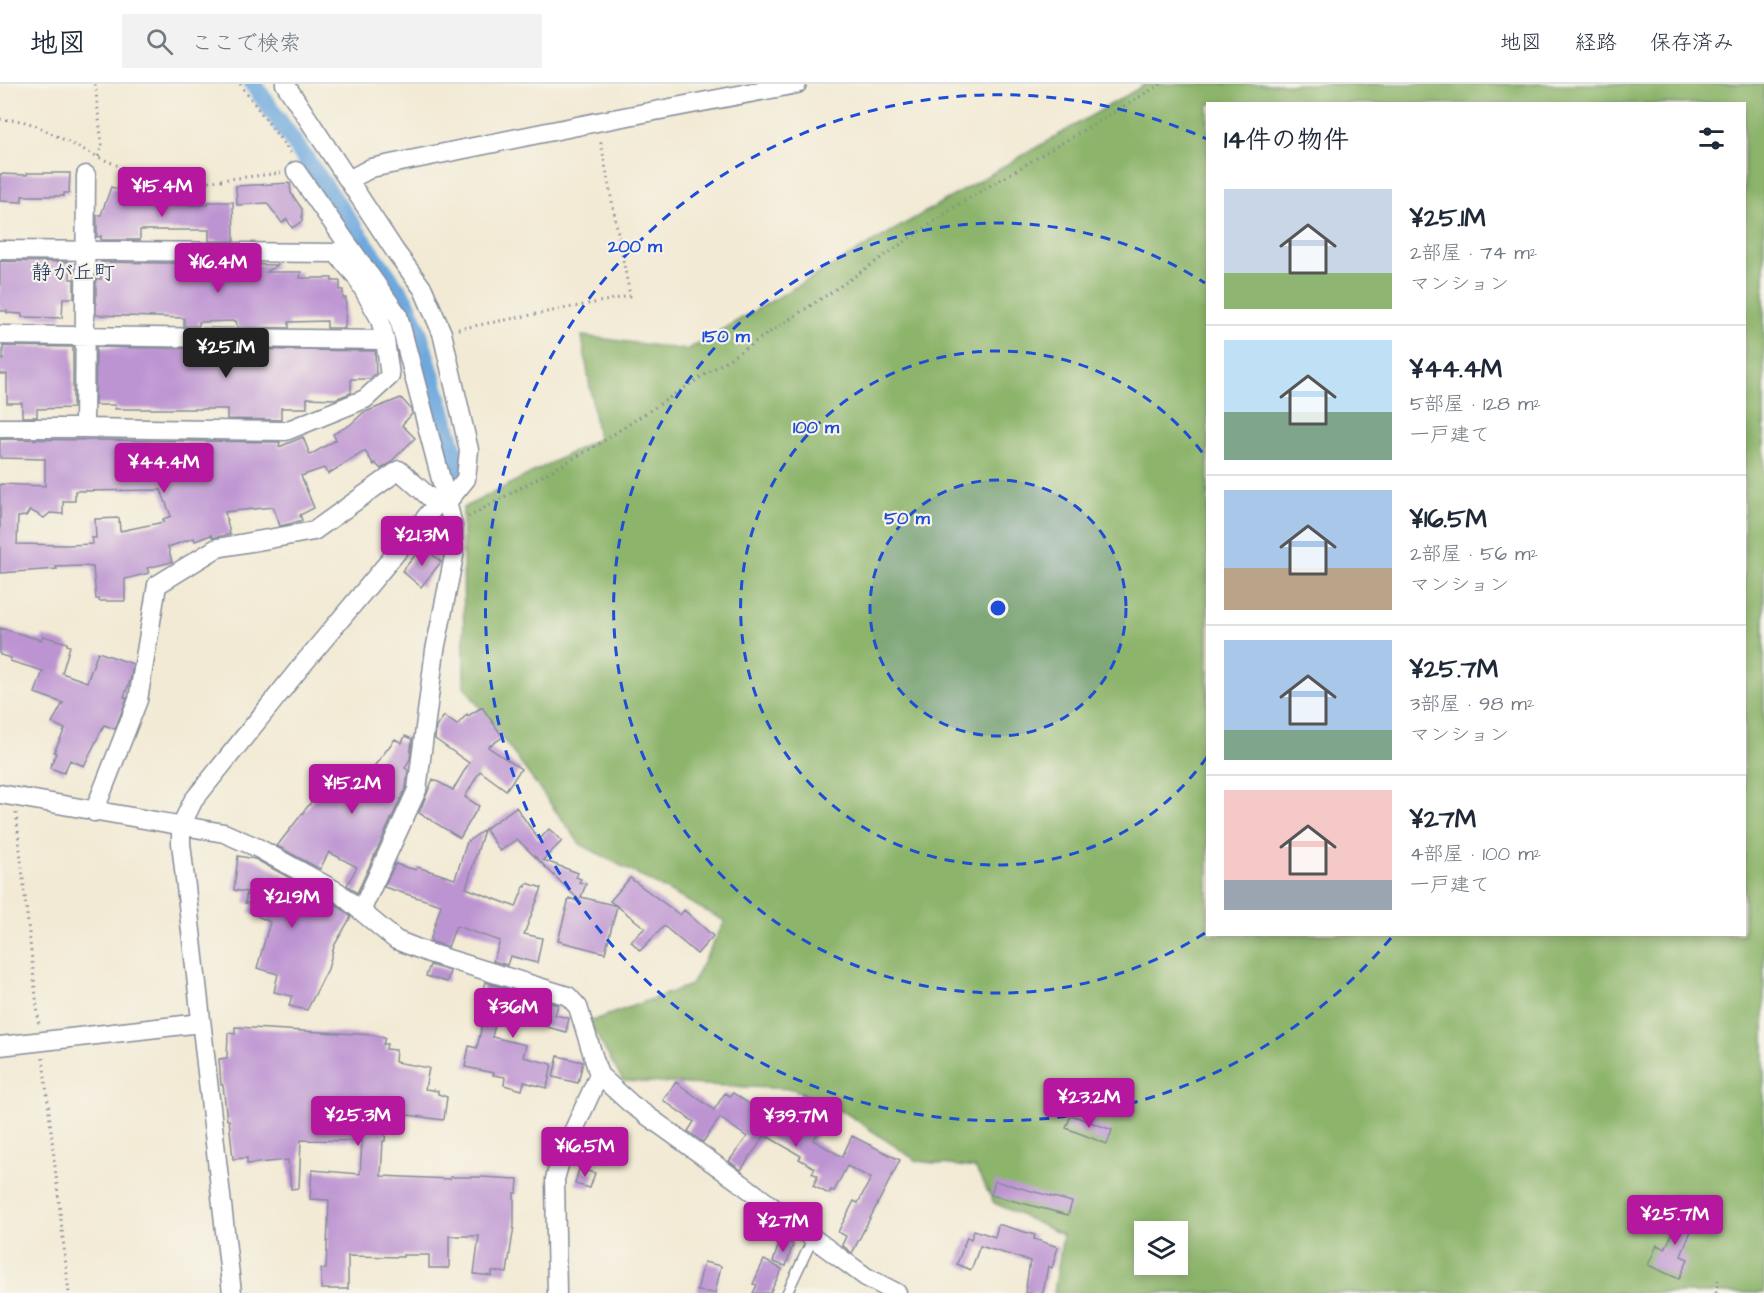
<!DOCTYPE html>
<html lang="ja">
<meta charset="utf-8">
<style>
:root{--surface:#fff;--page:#f2f2f3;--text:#1f2937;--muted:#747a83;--line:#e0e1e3;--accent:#b5179e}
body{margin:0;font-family:"Architects Daughter","Klee One",sans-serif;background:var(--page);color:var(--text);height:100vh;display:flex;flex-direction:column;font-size:22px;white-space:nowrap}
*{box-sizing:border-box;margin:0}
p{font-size:20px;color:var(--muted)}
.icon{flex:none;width:33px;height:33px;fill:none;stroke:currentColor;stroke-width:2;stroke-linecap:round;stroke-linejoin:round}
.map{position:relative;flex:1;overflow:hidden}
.side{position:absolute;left:1206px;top:18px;width:540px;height:834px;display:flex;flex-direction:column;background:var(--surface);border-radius:0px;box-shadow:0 3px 9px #0003}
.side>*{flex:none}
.fabs{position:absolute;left:1134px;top:1137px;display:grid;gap:12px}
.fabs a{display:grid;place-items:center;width:54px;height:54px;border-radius:0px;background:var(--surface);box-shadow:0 3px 9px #0003;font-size:30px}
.price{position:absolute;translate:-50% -51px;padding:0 14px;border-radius:6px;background:var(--accent);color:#fff;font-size:20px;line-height:39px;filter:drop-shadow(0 2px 3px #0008)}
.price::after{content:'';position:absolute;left:50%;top:36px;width:18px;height:14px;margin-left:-9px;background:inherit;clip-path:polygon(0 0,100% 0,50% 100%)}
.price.selected{background:#222;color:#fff}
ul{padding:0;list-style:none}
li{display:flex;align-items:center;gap:18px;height:150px;padding:0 18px}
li+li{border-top:2px solid var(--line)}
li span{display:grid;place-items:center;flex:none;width:168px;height:120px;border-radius:0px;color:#555}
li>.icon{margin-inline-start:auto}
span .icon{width:72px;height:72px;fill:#fffc;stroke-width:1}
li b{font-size:26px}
h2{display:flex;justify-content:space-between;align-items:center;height:72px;padding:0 18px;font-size:26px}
header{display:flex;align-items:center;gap:36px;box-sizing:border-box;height:84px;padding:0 30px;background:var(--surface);border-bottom:2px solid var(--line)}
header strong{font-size:28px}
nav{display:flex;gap:33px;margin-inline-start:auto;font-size:21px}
.search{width:420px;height:54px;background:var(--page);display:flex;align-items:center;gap:15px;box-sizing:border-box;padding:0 21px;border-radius:0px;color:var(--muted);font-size:22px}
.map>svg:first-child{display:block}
.forest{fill:#8cb46b;stroke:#547264;stroke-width:1.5;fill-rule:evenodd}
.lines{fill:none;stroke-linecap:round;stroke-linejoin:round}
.canal{stroke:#6ea9de;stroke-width:18}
.building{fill:#bd94d2;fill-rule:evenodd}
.service-casing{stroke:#868c99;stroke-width:12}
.minor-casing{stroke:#868c99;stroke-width:21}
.path{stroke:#868c99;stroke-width:3;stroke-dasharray:1.5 4.5;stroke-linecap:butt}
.service{stroke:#fff;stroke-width:9}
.minor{stroke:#fff;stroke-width:18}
.ring{fill:none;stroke:#1d4ed8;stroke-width:3;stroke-dasharray:10 8}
.labels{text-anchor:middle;stroke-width:4.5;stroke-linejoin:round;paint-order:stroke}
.quarter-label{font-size:21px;fill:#1b2f5e;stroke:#f7f3e8}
.centre{fill:#1d4ed8;stroke:#f7f3e8;stroke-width:3}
.ring-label{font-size:18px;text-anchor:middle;font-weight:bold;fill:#1d4ed8;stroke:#f7f3e8;stroke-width:4.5;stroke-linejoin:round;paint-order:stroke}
</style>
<header>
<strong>地図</strong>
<div class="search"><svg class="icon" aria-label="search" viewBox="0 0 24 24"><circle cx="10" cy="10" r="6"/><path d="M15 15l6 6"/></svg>ここで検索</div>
<nav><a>地図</a><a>経路</a><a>保存済み</a></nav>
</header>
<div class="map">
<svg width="1764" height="1209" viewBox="0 0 1764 1209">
<rect width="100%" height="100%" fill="#f7f3e8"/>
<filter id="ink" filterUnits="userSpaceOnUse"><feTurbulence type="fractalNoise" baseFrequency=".0167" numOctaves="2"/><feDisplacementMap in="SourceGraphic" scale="12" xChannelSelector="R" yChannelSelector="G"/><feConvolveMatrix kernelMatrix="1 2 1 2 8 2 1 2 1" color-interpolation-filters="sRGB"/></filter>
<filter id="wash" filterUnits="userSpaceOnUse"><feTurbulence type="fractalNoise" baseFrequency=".008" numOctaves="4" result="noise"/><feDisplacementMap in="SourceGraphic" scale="24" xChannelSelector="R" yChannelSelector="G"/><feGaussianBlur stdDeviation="1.35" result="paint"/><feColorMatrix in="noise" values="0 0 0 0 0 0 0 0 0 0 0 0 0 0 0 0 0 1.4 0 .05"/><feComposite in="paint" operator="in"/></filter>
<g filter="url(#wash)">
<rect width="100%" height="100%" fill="#f2ead4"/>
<path class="forest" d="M1146 0H1764V1209H1054L1063 1151 994 1119 975 1084 917 1077 847 1030 793 1005 623 997 589 938 691 901 725 837 580 760 464 602 463 424 598 355 582 252 687 266ZM1208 20H1744V850H1208ZM1144 1148H1178V1180H1144Z"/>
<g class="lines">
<path class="canal" d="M253 0 406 218 417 243 459 384"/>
</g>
<g id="blocks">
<path class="building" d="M27 89H70L69 109H64V112H22V118L0 117V90L27 91Z
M290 99 291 109 302 125V137L292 144 287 135 282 139 267 119 237 121 236 102Z
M111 103 134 111 132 118H151V121H208V118H233L234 157H209V146H140V156H101V152L97 153V131H101Z
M0 177 70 178V195H74V214H63L62 234 22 233V230L7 229V227H0Z
M101 178 278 181 266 188H301L300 194H332V197H340V206H343V214H346L345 244H327V237L289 238V244L237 243 236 237 199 238V242H184V234L96 231V195H101Z
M3 262 73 263V324L37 325V333H22V319H7V290H0V276H3Z
M96 263 199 265V267L236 268V265L375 267 376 289 370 295H351V309L335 315 307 314V324H281V336L227 335V325H115V321H95Z
M401 314 411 325 412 330 402 341 415 354 389 380 381 385 375 379 374 381 365 367 328 390 324 384 301 392 314 424 300 431 302 436 293 439 280 442 273 423 225 428 230 450 213 454 211 451 195 457 194 454 168 463 172 478 147 484 149 489 125 495V517H99V515H96L93 483 83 482 56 483 57 485 0 489V400L45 402V375L0 374V355L280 358 279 363 303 353 310 371 336 356 333 350 350 341 363 329ZM161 406 171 432 163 435 164 438 120 447 119 434 95 435 96 454H92L93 460 66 461 17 460 18 433 26 432 30 426 44 434 50 429 63 430V417H75V407Z
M423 462 441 478 421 503 402 487Z
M0 544 41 556 43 552 67 559V561L70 562 62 589 87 598 98 568 133 580 130 597 124 613 127 614 115 645 104 641 84 682 70 676 64 689 50 684 56 669 54 668 65 645 52 639 63 619 35 609 43 587 10 577 11 574 0 571Z
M482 623 503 653 488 663 521 685 506 706 480 687 465 713 479 722 460 754 419 729 433 695 453 706 469 679 435 655 436 643 444 632 457 641 467 630 468 632Z
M405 652 412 655 410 675 405 684 408 686 406 703 357 809 347 801 357 783 329 768 320 785 277 762 319 708 321 710 326 704 331 708 338 699 341 701 357 686 365 694 395 655 402 659Z
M516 723 539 756 549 745 562 757 543 776 578 789 576 793 581 795 579 798 586 800 581 813 617 822 610 817 630 794 680 831 684 826 713 852 697 870 664 842 640 867 631 857 645 844 617 822 605 869 558 857 569 814 582 819 517 755 500 767 485 745Z
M484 746 466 804 516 823 524 802 526 803 527 799 542 804 524 850 542 854 537 879 510 872 507 881 493 877 500 857 456 842 448 863 430 857 441 821 384 803 395 780 416 786 417 783 455 795 467 758Z
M238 772 255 775 332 817 351 833 334 862 328 885 307 926 289 922 292 912 274 908 278 890 257 884 270 838 249 828 252 820 245 819 247 808 234 806Z
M430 881 450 887 447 898 426 892Z
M485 898 558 921 555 931 569 934 566 948 529 938 531 928 501 919 500 921 492 953 526 961 523 973 552 980 547 1004 524 998 522 1006 504 1001 505 993 493 991 494 989 465 983 469 962 477 964 487 917 480 915Z
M235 943 373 951 385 954 383 960H387L386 965 396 966 395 978 429 984 425 1005 438 1007V1010L447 1013 444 1035 443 1036 387 1028 385 1057H383L381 1092 450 1095V1093H480L518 1095 517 1109H514V1142L507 1189 492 1187V1192L474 1190 479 1152H449V1184H429V1171H403V1173L348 1172V1205H321V1185H326L329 1116 310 1115 312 1086 360 1090 362 1057 301 1056 299 1104 291 1105 288 1076 247 1080V1074L233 1075 229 1036H227L223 1001H221L219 975 227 974 228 949 235 950Z
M558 972 583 978 578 999 553 993Z
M676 998 714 1026 725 1009 730 1012 733 1009 784 1043 805 1012 831 1031 813 1056 842 1073 852 1052 900 1076 852 1169 842 1161 846 1152 838 1148 854 1117 858 1119 871 1094 847 1082 834 1107 831 1106 829 1110 813 1102 818 1092 812 1089 815 1084 799 1075 801 1072 765 1051 741 1086 729 1077 747 1053 720 1034 703 1058 688 1047 694 1038 663 1016Z
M1071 1031 1112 1046 1107 1060 1066 1044Z
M579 1085 595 1089 590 1104 575 1100Z
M995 1097 1072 1118 1068 1131 991 1111Z
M1686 1120 1699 1127 1681 1172 1688 1175 1679 1195 1648 1181 1657 1161 1665 1165Z
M998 1141H1001L1035 1151 1034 1155 1058 1163 1052 1184 1048 1182 1043 1209H1025L1030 1177 980 1162 971 1186 957 1180 967 1153 971 1155 974 1146 995 1153Z
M780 1156 793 1160 786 1182 773 1178Z
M764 1176 782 1185 770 1209H753L757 1201 753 1200Z
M704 1178 721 1182 715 1209 697 1207Z"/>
</g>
</g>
<g filter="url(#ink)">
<use href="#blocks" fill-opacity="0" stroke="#868c99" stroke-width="1.5"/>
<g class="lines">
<defs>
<path id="service" d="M787 1209 813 1154"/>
<path id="minor" d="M296 87 398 231 453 441 454 472 435 566 417 706 361 827
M86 91 84 344 286 347 365 315 390 292 385 256
M349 96 371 84 597 38 797 0
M0 166 336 169 345 163
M0 251 385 256 380 235 356 192 336 169
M0 344H84
M0 710 224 749 256 763 338 808 396 856 429 869 568 912 578 923 599 991 631 1020 742 1100 813 1154 866 1193 897 1209
M94 728 138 616 157 501 217 464 314 447 399 386 437 420
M0 962 201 939
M232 1209 181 759V742L193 717 299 585 437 420 448 417 466 395 469 366 442 249 423 205 395 167 285 0
M557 1209 555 1095 561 1074 599 991"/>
</defs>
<use href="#service" class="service-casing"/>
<use href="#minor" class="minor-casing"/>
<path class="path" d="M95 0 102 61 98 73
M240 0 292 71
M0 35 22 37 35 41 98 73 149 95 172 99H194L281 89
M458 245 630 212 600 54
M468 433 594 363 833 207 961 119 1161 0
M16 729 39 941
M43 974 69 1209
M1716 1209 1718 1196"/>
<use href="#service" class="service"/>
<use href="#minor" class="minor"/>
</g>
</g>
<circle cx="998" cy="524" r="128" fill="#1d4ed8" fill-opacity=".12"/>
<g class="ring">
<circle cx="998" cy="524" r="128"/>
<path d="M1207 673A257 257 0 1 1 1207 375"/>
<path d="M1205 849A385 385 0 1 1 1205 199"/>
<path d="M1391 854A513 513 0 1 1 1207 55"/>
</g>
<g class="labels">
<g class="quarter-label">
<text x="73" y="195">静が丘町</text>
</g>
</g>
<circle cx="998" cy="524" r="9" class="centre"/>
<g class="ring-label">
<text x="635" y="168">200 m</text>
<text x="726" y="258">150 m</text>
<text x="816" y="349">100 m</text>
<text x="907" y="440">50 m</text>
</g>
</svg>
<div class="fabs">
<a><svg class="icon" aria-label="layers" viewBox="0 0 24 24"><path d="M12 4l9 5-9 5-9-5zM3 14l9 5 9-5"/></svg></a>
</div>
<b class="price" style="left:162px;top:134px">¥15.4M</b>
<b class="price" style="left:218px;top:210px">¥16.4M</b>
<b class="price selected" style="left:226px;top:295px">¥25.1M</b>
<b class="price" style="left:164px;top:410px">¥44.4M</b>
<b class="price" style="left:422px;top:483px">¥21.3M</b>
<b class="price" style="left:352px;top:731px">¥15.2M</b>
<b class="price" style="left:292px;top:845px">¥21.9M</b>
<b class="price" style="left:513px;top:955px">¥36M</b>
<b class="price" style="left:1089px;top:1045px">¥23.2M</b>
<b class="price" style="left:358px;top:1063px">¥25.3M</b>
<b class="price" style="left:796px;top:1064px">¥39.7M</b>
<b class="price" style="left:585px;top:1094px">¥16.5M</b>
<b class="price" style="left:1675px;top:1162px">¥25.7M</b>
<b class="price" style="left:783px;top:1169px">¥27M</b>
<section class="side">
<h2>14件の物件<svg class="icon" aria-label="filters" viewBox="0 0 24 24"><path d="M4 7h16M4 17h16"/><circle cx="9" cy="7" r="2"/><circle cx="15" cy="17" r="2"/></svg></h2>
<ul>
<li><span style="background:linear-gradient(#c9d6e8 70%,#8fb573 0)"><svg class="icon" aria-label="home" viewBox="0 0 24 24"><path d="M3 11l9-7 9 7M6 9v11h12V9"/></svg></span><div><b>¥25.1M</b><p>2部屋 · 74 m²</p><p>マンション</p></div></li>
<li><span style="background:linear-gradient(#bfe0f5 60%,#7fa58c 0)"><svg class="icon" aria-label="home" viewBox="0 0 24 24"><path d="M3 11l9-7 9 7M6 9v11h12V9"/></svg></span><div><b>¥44.4M</b><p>5部屋 · 128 m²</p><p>一戸建て</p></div></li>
<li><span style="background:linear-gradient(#a9c7e8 65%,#b9a48a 0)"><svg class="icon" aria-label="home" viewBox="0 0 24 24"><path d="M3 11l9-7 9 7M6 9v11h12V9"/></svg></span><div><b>¥16.5M</b><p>2部屋 · 56 m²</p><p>マンション</p></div></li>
<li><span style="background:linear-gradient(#a9c7e8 75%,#7fa58c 0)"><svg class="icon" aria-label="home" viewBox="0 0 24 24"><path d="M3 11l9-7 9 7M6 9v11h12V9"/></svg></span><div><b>¥25.7M</b><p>3部屋 · 98 m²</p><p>マンション</p></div></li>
<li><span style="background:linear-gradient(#f6c9c9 75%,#9aa5b1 0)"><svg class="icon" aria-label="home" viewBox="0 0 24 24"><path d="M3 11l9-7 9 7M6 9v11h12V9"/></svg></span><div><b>¥27M</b><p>4部屋 · 100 m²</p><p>一戸建て</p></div></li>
</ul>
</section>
</div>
